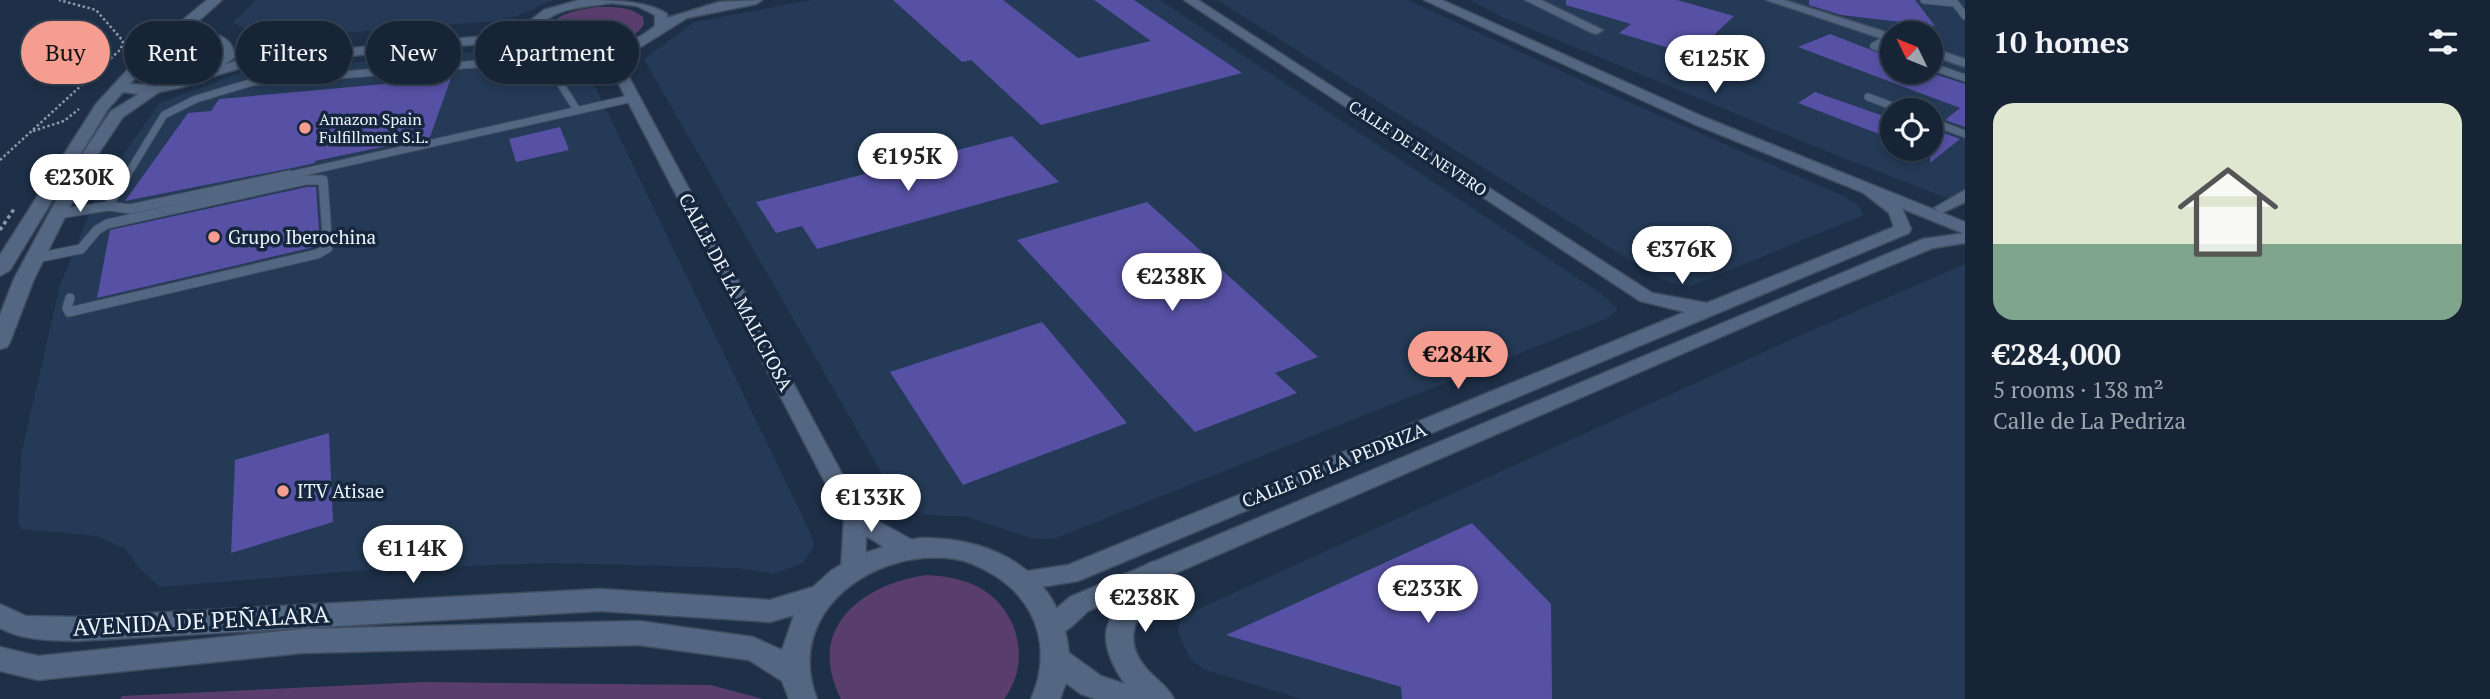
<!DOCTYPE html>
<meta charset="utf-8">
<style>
:root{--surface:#162436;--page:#233042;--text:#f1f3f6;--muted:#9ea4ad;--line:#354151;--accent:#f59d90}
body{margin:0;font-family:"PT Serif",serif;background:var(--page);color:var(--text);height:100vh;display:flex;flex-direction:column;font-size:26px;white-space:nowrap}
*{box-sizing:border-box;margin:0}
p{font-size:23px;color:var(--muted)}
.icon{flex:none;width:38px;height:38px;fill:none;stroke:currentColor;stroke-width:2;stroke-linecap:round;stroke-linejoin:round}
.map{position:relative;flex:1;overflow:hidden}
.panel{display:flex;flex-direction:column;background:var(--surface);width:525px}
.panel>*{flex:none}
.guide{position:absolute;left:21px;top:21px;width:665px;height:63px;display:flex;gap:14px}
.needle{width:46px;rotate:313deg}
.fabs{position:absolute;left:1880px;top:21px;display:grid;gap:14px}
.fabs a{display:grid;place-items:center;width:63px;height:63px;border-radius:50%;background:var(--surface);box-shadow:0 4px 10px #0003,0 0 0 2px var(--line);font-size:35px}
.price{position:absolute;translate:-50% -60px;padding:0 16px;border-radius:24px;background:#fff;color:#222;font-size:23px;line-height:46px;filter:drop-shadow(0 2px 4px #0008)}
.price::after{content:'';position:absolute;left:50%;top:42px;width:21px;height:16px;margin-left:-10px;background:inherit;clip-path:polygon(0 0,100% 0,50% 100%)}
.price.on{background:var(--accent);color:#111}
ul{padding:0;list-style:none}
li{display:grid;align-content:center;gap:14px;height:371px;padding:0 28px}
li+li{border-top:2px solid var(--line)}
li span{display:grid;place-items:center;height:217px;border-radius:21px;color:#555}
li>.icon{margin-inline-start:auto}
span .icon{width:126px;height:126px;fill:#fffc;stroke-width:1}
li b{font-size:30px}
h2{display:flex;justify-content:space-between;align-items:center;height:84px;padding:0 28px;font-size:30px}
.pill{padding:0 24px;border-radius:32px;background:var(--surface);box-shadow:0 4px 10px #0003,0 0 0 2px var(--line);font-size:24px;line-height:63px}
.pill.on{background:var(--accent);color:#111}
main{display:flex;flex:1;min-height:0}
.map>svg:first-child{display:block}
.built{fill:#243a56;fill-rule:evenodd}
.green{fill:#593d6d}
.building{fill:#5651a4}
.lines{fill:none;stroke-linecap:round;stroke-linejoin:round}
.lane-far1-casing{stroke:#3e4c5f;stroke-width:9}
.lane-casing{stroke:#3e4c5f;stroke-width:11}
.street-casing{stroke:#3e4c5f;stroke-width:3}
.secondary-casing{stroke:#3e4c5f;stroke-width:3}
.path-far1{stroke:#8d99a9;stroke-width:2.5;stroke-dasharray:2.5 2.5;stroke-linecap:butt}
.path{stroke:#8d99a9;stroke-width:3.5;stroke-dasharray:3.5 3.5;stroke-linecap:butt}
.lane-far1{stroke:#546782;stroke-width:7}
.lane{stroke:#546782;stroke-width:9}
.street{fill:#546782;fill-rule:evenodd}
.secondary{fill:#546782;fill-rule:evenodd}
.poi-dot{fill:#f59d90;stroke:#15263d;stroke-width:2.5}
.labels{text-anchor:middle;stroke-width:7;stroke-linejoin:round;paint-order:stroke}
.far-poi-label{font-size:16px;fill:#ecf3fc;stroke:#15263d;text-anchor:start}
.far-street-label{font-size:16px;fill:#ecf3fc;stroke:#15263d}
.poi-label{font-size:19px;fill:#ecf3fc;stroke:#15263d;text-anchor:start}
.street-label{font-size:19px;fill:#ecf3fc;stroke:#15263d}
.near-street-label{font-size:23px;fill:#ecf3fc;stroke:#15263d}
</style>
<main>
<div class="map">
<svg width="1965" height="699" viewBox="0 0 1965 699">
<rect width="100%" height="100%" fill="#1e3048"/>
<path class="built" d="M256 0H553L517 16 497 21 261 39 233 22Z
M812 0H1160L1603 295 1618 310 1608 318 1054 539 1031 538 968 517 928 515 909 510 896 498 644 59 694 22Z
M1217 0H1408L1615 96 1843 196 1859 206 1864 215 1691 286 1672 283 1654 275Z
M1470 0H1965V205L1838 156 1502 17ZM1892 33H1930V72H1892ZM1892 110H1930V149H1892Z
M501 50 530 63 580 68 590 76 806 524 814 542 813 548 803 563 773 574 737 568 551 563 366 570 160 587 139 568 125 549 97 536 21 529 18 523 21 455 60 285 101 186 160 103 242 72Z
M1965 264V699H1302L1205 670 1191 660 1184 646 1178 633 1180 621 1194 611 1799 336Z"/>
<path class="green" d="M597 7C614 7 630 6 643 17L644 24C628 51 573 55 548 39L545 33C553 13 579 10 597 7Z
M191 43 202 45 210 53C199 70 164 91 145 77L170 51Z
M927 575C943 576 959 578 974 585 1018 605 1033 661 1004 699H841C805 629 861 584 927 575Z
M423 682 711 685 763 699H120L122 696Z"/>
<path class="building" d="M893 0H1003L1078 58 1151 41 1094 0H1134L1242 73 1041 125 971 60 962 62Z
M1566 0H1677L1734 16 1714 35 1754 46 1729 72 1688 59 1692 55 1619 33 1631 24 1566 5Z
M1809 0H1915L1935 26 1841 15 1809 5Z
M1830 34 1892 58V72H1928L1965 84V127L1945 120 1960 108 1798 47Z
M451 78 430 137 315 161V163L292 168 125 201 188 113 211 111 219 99Z
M1815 92 1892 119V139L1798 103Z
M560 127 569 150 516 162 509 139Z
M1933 129 1960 139 1930 163V131Z
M1012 136 1059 182 817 249 802 226 776 233 756 202Z
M307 187H316L320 245 314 247 97 298 110 230Z
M1147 202 1318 357 1275 373 1297 393 1195 432 1017 240Z
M1042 322 1127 423 963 485 890 372Z
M329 433 333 522 231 553 235 460Z
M1472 523 1551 604 1552 699H1402L1401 687 1226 635Z"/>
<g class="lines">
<defs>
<path id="lane-far1" d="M1924 0 1955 3 1965 16
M1890 37 1874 46 1892 52
M1930 66 1965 78
M1868 97 1903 110
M1930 121 1965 134
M126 177 164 115 196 99 253 82 477 64 558 80 577 110
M282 177 633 98"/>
<path id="lane" d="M108 206 127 175
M58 214 108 206 130 209 290 175
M36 258 81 249 97 230 107 224 306 180H323L328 248 317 254 69 312 67 308 70 298"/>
<path id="street" d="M579 0C606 0 647 0 667 14V18L719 2 762 0 756 4 687 18 639 48 603 58 623 66 863 513 916 542 920 549 916 556C899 561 881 544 866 536L865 569 861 576 853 579 845 576 841 569 844 519 611 69 582 61 555 59 530 48 502 42 251 65 197 81 190 77 192 74 250 57 497 35 492 31 493 28 531 20 544 10ZM611 3 637 6 655 15V26C625 51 565 68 535 37 545 6 584 8 611 3ZM525 29 522 38 501 34Z
M1184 0H1198L1652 293 1707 303 1894 227 1889 213 1861 191 1869 186 1902 208 1911 229 1909 233 1078 581 1022 590 1014 587 1010 580 1014 573 1068 565 1685 312 1640 301Z
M1525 0H1541L1603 30 1597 34 1592 33Z
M1766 0H1784L1892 34V42Z
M1930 47 1965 59V67L1930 55Z
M1965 190V202L1942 213 1934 208Z
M1965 233V243L1933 248 1797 304 1088 611C1075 623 1061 641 1043 634L1040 627 1043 620 1070 597 1923 239Z"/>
<path id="secondary" d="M207 0H222L184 34C205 31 232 31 235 57L210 76 183 87 159 92 123 117 92 163 34 279 10 342 7 347 0 349V315L14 279 76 163 111 111 139 94 123 92 108 109 10 270 0 276V255L96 104 144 52ZM206 40 220 50 221 56C194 76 164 87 130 84 155 55 168 45 206 40Z
M1424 0H1442L1706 118 1965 222V234L1694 124Z
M920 538C995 537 1061 573 1069 653L1101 676 1125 684C1115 670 1105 651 1106 633 1108 616 1135 570 1149 563 1155 560 1159 562 1165 564L1169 571C1152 604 1114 628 1145 667 1155 679 1168 686 1174 699H1095L1081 694 1066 683 1060 699H1031C1052 652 1039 603 994 575 982 568 969 561 955 559 874 547 783 612 817 699H789L782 681 749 660 639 645 302 653 38 680 0 671V647L38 656 302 629 639 621 753 637 782 650 794 615 770 622 600 611 76 641C49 640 24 641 0 628V604L26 616 76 617 600 589 770 600 813 587 832 570 856 556 892 544Z"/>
</defs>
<use href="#lane-far1" class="lane-far1-casing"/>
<use href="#lane" class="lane-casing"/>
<use href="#street" class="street-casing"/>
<use href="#secondary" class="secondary-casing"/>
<path class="path-far1" d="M33 131 64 121 79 109
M0 160 121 49 123 41 96 10 59 0"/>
<path class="path" d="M0 230 14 209"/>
<use href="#lane-far1" class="lane-far1"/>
<use href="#lane" class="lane"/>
<use href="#street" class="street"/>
<use href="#secondary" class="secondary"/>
</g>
<g class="poi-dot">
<circle cx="305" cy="128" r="7"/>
<circle cx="214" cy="237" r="7"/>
<circle cx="283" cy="491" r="7"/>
</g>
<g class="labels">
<g class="far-poi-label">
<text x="319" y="125">Amazon Spain<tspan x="319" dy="18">Fulfillment S.L.</tspan></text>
</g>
<g class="far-street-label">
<text transform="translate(1418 148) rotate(33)" y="6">CALLE DE EL NEVERO</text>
</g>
<g class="poi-label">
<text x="228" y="244">Grupo Iberochina</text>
<text x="297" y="498">ITV Atisae</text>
</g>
<g class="street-label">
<text transform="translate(736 292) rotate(62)" y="7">CALLE DE LA MALICIOSA</text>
<text transform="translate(1334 465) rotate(-22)" y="7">CALLE DE LA PEDRIZA</text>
</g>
<g class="near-street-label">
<text transform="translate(201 621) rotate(-3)" y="8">AVENIDA DE PEÑALARA</text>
</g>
</g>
</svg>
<div class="fabs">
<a><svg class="needle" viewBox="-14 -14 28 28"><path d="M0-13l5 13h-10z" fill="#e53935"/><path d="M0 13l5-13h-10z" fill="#9ea4ad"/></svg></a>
<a><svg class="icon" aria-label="locate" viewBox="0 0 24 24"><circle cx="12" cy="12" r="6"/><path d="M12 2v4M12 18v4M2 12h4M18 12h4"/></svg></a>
</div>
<b class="price" style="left:1715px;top:95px">€125K</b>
<b class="price" style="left:908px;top:193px">€195K</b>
<b class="price" style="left:80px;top:214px">€230K</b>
<b class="price" style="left:1682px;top:286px">€376K</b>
<b class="price" style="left:1172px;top:313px">€238K</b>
<b class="price on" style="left:1458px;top:391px">€284K</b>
<b class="price" style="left:871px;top:534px">€133K</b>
<b class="price" style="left:413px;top:585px">€114K</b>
<b class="price" style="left:1428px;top:625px">€233K</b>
<b class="price" style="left:1145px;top:634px">€238K</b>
<div class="guide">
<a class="pill on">Buy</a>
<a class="pill">Rent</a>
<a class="pill">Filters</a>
<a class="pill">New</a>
<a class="pill">Apartment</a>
</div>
</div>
<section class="panel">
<h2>10 homes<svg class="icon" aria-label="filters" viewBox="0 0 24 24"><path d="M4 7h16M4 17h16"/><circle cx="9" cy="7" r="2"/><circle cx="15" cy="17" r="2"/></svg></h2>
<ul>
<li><span style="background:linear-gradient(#dfe7d0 65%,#7fa58c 0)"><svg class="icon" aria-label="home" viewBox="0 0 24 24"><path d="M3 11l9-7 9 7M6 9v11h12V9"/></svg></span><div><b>€284,000</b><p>5 rooms · 138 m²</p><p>Calle de La Pedriza</p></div></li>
</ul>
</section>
</main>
